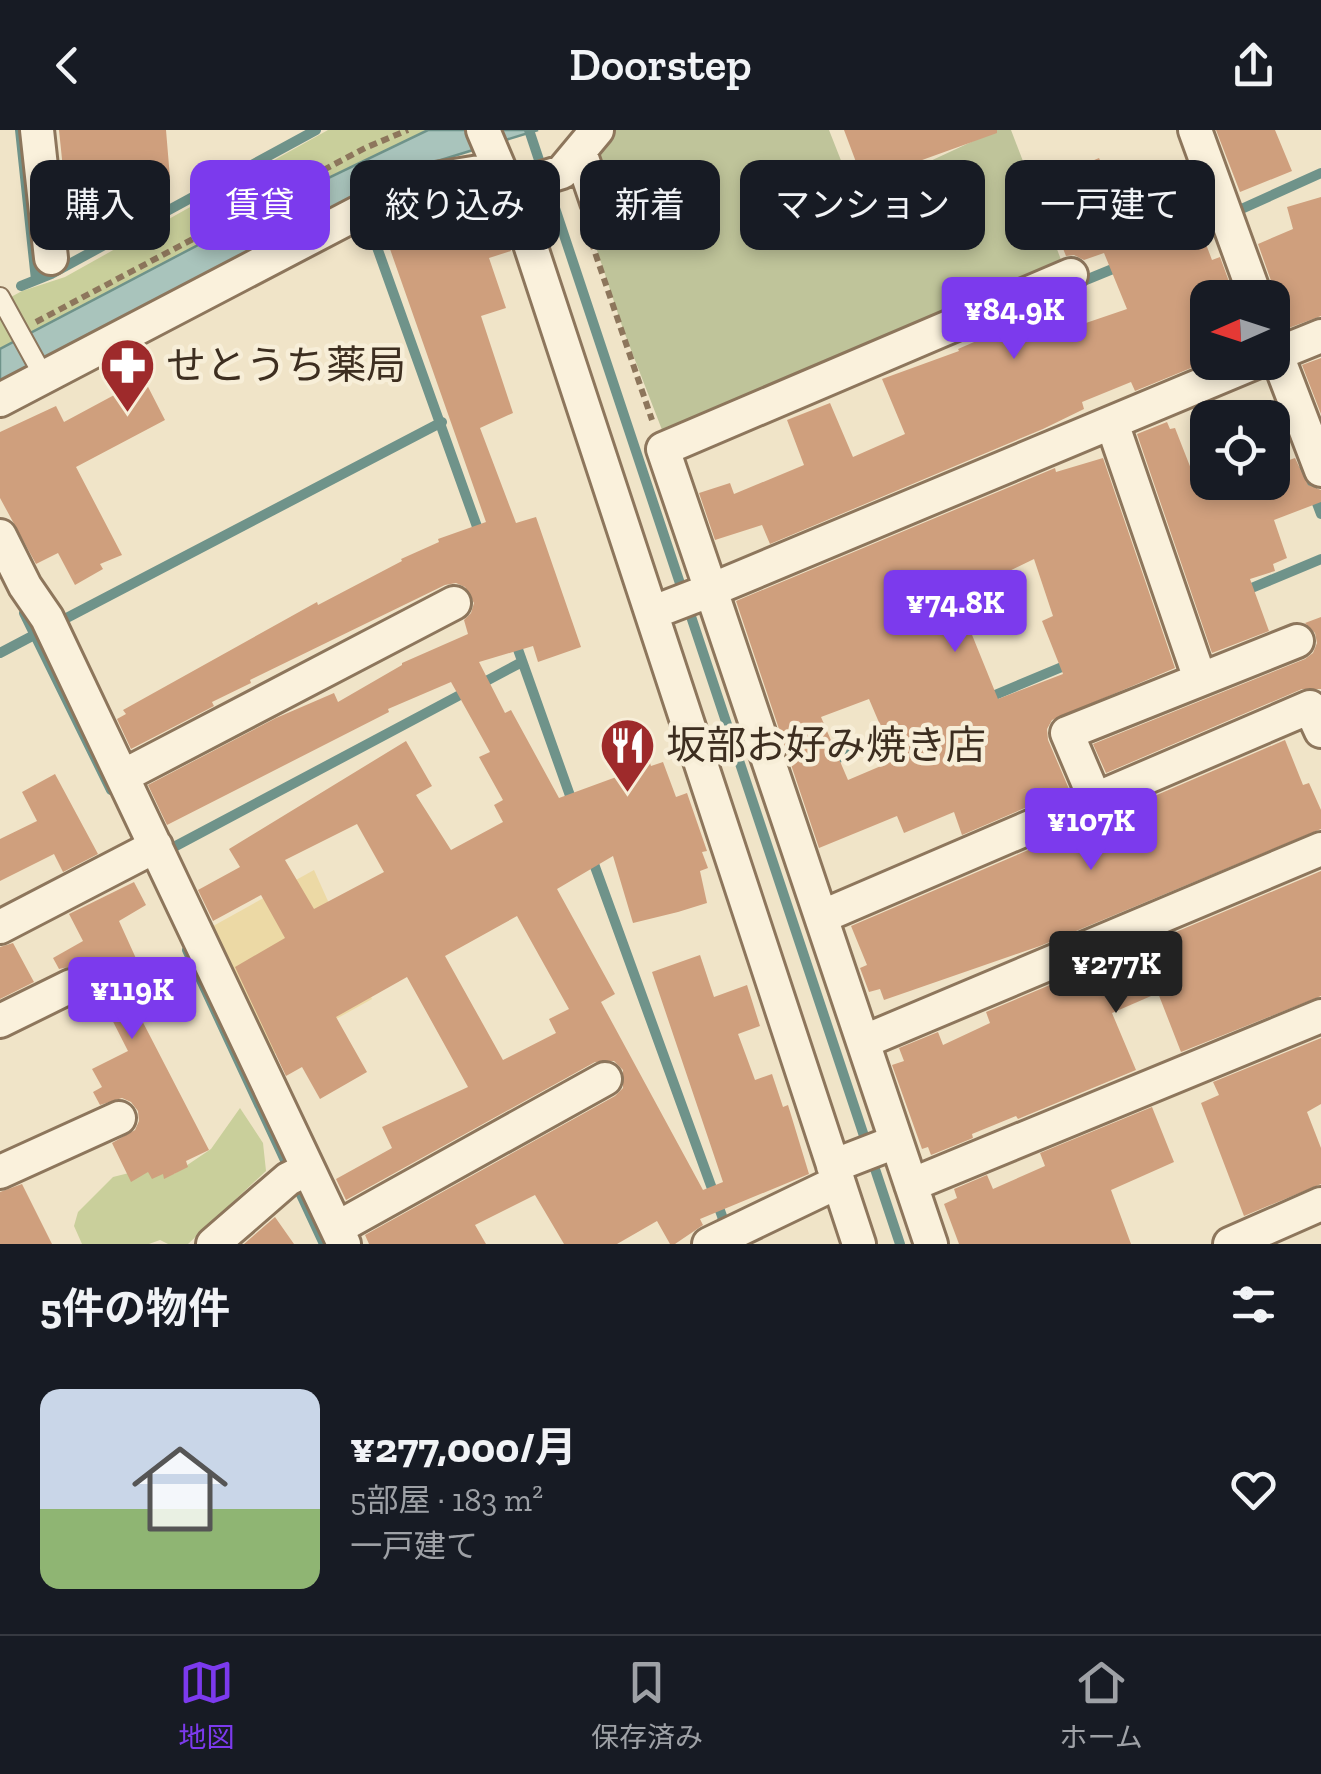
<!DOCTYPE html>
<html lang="ja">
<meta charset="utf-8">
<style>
:root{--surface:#171b24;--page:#20242c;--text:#f1f3f6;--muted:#9ea1a6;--line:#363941;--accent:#7c3aed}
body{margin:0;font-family:"Zilla Slab","Noto Sans JP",serif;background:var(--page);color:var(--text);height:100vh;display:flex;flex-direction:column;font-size:38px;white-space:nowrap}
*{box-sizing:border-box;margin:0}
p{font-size:32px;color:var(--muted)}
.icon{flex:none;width:55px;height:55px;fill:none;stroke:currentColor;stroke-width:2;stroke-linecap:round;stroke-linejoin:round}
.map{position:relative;height:1114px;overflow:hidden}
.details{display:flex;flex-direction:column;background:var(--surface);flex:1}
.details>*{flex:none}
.hud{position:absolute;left:30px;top:30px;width:1262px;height:90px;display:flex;gap:20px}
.needle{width:65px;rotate:267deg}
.controls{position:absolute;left:1190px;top:150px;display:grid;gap:20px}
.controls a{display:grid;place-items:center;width:100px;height:100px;border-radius:20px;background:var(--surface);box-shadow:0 5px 15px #0003;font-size:50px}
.price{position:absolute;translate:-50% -85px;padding:0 22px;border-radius:10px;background:var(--accent);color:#fff;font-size:32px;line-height:65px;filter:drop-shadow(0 2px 5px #0008)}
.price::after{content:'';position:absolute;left:50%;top:60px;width:30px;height:22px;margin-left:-15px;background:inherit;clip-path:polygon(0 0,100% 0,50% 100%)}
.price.on{background:#222;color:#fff}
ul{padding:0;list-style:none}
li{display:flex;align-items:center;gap:30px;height:250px;padding:0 40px}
li span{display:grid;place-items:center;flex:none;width:280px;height:200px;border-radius:20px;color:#555}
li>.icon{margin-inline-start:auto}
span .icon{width:120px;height:120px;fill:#fffc;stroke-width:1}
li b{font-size:42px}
h2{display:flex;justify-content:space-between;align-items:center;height:120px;padding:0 40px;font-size:42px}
.tag{padding:0 35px;border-radius:20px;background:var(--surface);box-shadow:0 5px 15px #0003;font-size:35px;line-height:90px}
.tag.on{background:var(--accent);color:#fff}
header{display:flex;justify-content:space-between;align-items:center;height:130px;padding:0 40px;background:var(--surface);font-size:45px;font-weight:600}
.dock{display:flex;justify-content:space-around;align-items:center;height:140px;border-top:2px solid var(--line);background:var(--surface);font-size:28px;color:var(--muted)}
.dock a{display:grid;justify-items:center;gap:5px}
.dock .on{color:var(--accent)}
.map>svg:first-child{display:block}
.green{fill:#c9cf9b}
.sand{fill:#ecd9a5}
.cemetery{fill:#bfc49a}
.water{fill:#a9c4bc;stroke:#6f938a;stroke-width:2.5}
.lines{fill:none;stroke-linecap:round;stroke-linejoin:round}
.stream{stroke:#6f938a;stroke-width:10}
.building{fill:#cf9f7d;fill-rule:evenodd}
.service-casing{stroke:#8d765c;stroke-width:22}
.minor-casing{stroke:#8d765c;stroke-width:38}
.path{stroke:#8d765c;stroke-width:6;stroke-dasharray:8 5;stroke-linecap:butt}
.service{stroke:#faf1dc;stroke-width:18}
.minor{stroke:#faf1dc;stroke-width:32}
.labels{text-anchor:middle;stroke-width:9;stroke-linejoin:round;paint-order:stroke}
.poi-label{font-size:40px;fill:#3d2e20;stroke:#f7eed8;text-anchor:start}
</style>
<header><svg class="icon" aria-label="back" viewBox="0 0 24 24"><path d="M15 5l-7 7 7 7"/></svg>Doorstep<svg class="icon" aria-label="share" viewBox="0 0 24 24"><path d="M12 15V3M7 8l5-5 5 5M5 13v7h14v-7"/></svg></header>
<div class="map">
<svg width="1321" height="1114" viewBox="0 0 1321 1114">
<rect width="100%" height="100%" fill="#f0e4c8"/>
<path class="green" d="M328 0H463L417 34 0 253V173L22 161 65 147Z
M240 978 263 1013 266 1041 188 1114H168L160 1110 149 1114H82L74 1096 78 1082 113 1047 137 1041 174 1044 211 1019Z"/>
<path class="sand" d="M314 740 372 869 264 929 206 800Z"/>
<path class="cemetery" d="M616 0H829L855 66 997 0H1011L1065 140 664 305 623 199 588 93 620 81 596 20Z"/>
<path class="water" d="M428 0H538L415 38 0 256V219L299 62Z"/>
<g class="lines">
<path class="stream" d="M20 0 36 150
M529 0 900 1114
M1237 81 1321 43
M369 95 480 405
M1076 154 1120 136
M21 156 51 144 316 0
M1304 339 1321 384
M1242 462 1321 429
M24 483 111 660
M57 493 442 292
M515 511 573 674
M0 523 38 503
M983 570 1069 534
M825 633 898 605
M172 718 522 532
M590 723 722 1086 725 1103
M187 820 324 1114"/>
</g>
<path class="building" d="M59 0H166L170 48 109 53 113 92 69 97Z
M844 0H997V3L900 38 902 42 865 56Z
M1216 0H1275L1292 41 1240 62Z
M1099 28 1115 64 1171 41 1183 69 1188 67 1212 130 1220 127 1235 168H1208V231L1135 261 1131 252 1082 272 1084 279 1043 299 770 414 762 395 715 410 699 363 730 353 734 364 804 335 787 290 830 273 853 327 905 304 882 249 959 221 958 219 1069 171 1080 195 1127 179 1104 123 1084 130 1074 125 1066 126 1037 54Z
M1321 67V186L1286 199 1275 192 1272 185 1275 162 1258 114 1293 99 1287 77Z
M456 76 465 104 501 92 511 121 489 128 506 178 481 186 513 283 480 298 516 393 536 387 581 517 538 532 533 516 479 532 505 583 511 580 559 668 619 646 618 642 624 640 614 611 640 602 651 636 663 632 676 667 687 663 707 721 702 722 708 738 700 741 707 773 678 782 633 793 613 726 557 759 615 864 601 872 703 1060 723 1052 652 842 700 825 714 867 747 855 760 896 738 904 755 950 772 944 783 977 788 975 809 1044 700 1089 703 1095 675 1114H670L657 1091 617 1114H564L535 1065 475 1095 486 1114H369L365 1105 615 966 623 958V940L614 931 595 932 346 1070 336 1049 392 1018 382 997 468 957 407 847 336 887 367 942 320 969 302 937 286 946 235 837 285 808 261 765 213 791 198 760 240 737 229 719 406 611 432 656 416 665 451 720 503 692 494 675 503 670 479 627 490 622 451 552 388 579 389 582 167 695 148 655 276 588 334 563 338 572 402 535V533L468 504 464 490 471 483 474 473 465 457 456 453 445 455 250 550 251 553 212 572 214 576 131 619 117 589 126 584 123 580 317 472 318 475 402 431 401 429 439 412 438 409 486 392 384 102 395 99 394 96ZM357 694 384 742 314 779 285 730ZM517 786 569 879 549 889 556 903 503 930 445 826Z
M1321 228V284L1302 235Z
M144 249 165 290 76 337 122 425 100 434 103 439 75 455 58 423 36 434 0 368V302L56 276 64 292Z
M1167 292 1170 299 1175 298 1202 367 1249 352H1272V336L1295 328 1308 355 1321 360V372L1274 390 1287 428 1273 434 1275 441 1250 449 1269 501 1212 523 1137 304Z
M1103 328 1175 538 1052 590 1047 599 1048 610 1069 659 962 705 954 682 904 703 897 686 819 718 736 471 1055 338 1056 342ZM1034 429 1053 486 1042 491 1063 544 998 569 966 490 997 478 987 452ZM869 569 895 630 848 650 821 587Z
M1321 487V559H1302L1106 643 1093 614 1305 529 1313 523 1317 513 1315 503 1305 493Z
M1285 610 1303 655 1309 653 1321 680V699L1040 816 884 870 880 859 869 862 860 838 867 835 851 796Z
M55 644 98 724 63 742 54 724 0 751V709L37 691 22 662Z
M1321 741V866L1181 922 1158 863 1112 883 1136 940 1018 989 1016 986 972 1004 973 1008 931 1025 928 1017 922 1019 892 935 904 931 899 918 938 902 943 915 990 893 986 882Z
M134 752 146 775 119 791 154 868 135 877 209 1020 186 1031 188 1037 164 1049 163 1044 152 1049 148 1042 131 1052 112 1013 135 1000 139 991 138 981 131 972 122 968 100 975 93 962 102 957 92 939 128 921 102 870 90 876 86 869 91 858 88 846 73 836 59 839 53 828 83 811 69 784Z
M13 813 34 852 0 869V817Z
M1321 908V974L1307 982 1321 1018V1054L1244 1086 1201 973 1219 965 1213 952Z
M1152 977 1174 1032 1111 1060 1131 1114H959L944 1074 957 1068 954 1059 987 1045 993 1059 1045 1036 1040 1023Z
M22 1054 52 1114H0V1062Z
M275 1087 294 1114H244Z"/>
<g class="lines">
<defs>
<path id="service" d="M0 167 44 247"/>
<path id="minor" d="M37 0 51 128
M483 0 525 99 859 1114
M1195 0 1256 168
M580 22 597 72
M507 59 562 42 597 0
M1272 212 1321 340
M1272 226 1321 206
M0 270 417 52 498 39
M1112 293 1200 549
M0 406 25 456 47 488 344 1114
M654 482 711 460 663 319 1071 145
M123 646 454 473
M1095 669 1067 603 1297 511
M821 787 1310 577 1321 601
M0 797 156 716
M0 891 71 856
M865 911 1321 719
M833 1036 895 1012
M0 1042 119 988
M911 1055 1321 886
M337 1098 605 949
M213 1114 288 1049 308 1039
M709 1114 838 1052
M931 1114 711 460 1256 232
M1230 1114 1321 1074"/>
</defs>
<use href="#service" class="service-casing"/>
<use href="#minor" class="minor-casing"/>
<path class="path" d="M587 99 652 290
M36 192 365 18 408 0"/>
<use href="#service" class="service"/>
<use href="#minor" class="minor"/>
</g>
<defs>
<symbol id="pharmacy-pin" viewBox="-11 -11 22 30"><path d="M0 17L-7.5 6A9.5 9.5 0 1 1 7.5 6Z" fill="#9e2a2b" stroke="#f7eed8"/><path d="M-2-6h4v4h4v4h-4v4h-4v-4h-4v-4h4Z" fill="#fff"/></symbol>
<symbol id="restaurant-pin" viewBox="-11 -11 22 30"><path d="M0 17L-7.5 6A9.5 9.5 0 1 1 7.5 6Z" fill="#9e2a2b" stroke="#f7eed8"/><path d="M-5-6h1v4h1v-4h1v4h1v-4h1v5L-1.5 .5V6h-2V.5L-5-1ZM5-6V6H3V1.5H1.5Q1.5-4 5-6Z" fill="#fff"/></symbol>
</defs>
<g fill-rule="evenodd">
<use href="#pharmacy-pin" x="96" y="204" width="63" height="86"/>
<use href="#restaurant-pin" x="596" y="584" width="63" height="86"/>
</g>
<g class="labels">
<g class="poi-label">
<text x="166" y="249">せとうち薬局</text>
<text x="666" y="629">坂部お好み焼き店</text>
</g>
</g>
</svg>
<div class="controls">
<a><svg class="needle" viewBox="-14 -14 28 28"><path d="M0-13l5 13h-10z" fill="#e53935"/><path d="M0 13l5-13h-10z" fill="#9ea1a6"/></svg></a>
<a><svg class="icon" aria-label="locate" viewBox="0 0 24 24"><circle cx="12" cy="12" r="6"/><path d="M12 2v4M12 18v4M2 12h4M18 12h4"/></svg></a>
</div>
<b class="price" style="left:1014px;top:232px">¥84.9K</b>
<b class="price" style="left:955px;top:525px">¥74.8K</b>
<b class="price" style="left:1091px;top:743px">¥107K</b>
<b class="price on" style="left:1116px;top:886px">¥277K</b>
<b class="price" style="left:132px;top:912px">¥119K</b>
<div class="hud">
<a class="tag">購入</a>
<a class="tag on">賃貸</a>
<a class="tag">絞り込み</a>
<a class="tag">新着</a>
<a class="tag">マンション</a>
<a class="tag">一戸建て</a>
</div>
</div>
<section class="details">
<h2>5件の物件<svg class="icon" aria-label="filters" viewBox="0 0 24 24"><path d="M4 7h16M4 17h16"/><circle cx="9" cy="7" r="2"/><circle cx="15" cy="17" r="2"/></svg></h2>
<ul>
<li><span style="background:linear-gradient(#c9d6e8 60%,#8fb573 0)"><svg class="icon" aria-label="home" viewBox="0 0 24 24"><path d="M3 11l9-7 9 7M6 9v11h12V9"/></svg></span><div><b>¥277,000/月</b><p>5部屋 · 183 m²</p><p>一戸建て</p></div><svg class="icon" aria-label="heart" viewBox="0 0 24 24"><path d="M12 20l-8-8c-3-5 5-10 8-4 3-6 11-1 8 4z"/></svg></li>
</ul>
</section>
<nav class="dock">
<a class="on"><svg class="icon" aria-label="map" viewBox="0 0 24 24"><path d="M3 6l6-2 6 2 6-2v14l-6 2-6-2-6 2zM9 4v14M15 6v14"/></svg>地図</a>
<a><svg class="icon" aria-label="saved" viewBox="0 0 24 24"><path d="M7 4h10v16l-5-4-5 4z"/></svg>保存済み</a>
<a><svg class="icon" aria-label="home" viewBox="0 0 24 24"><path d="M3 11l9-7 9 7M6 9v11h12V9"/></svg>ホーム</a>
</nav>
